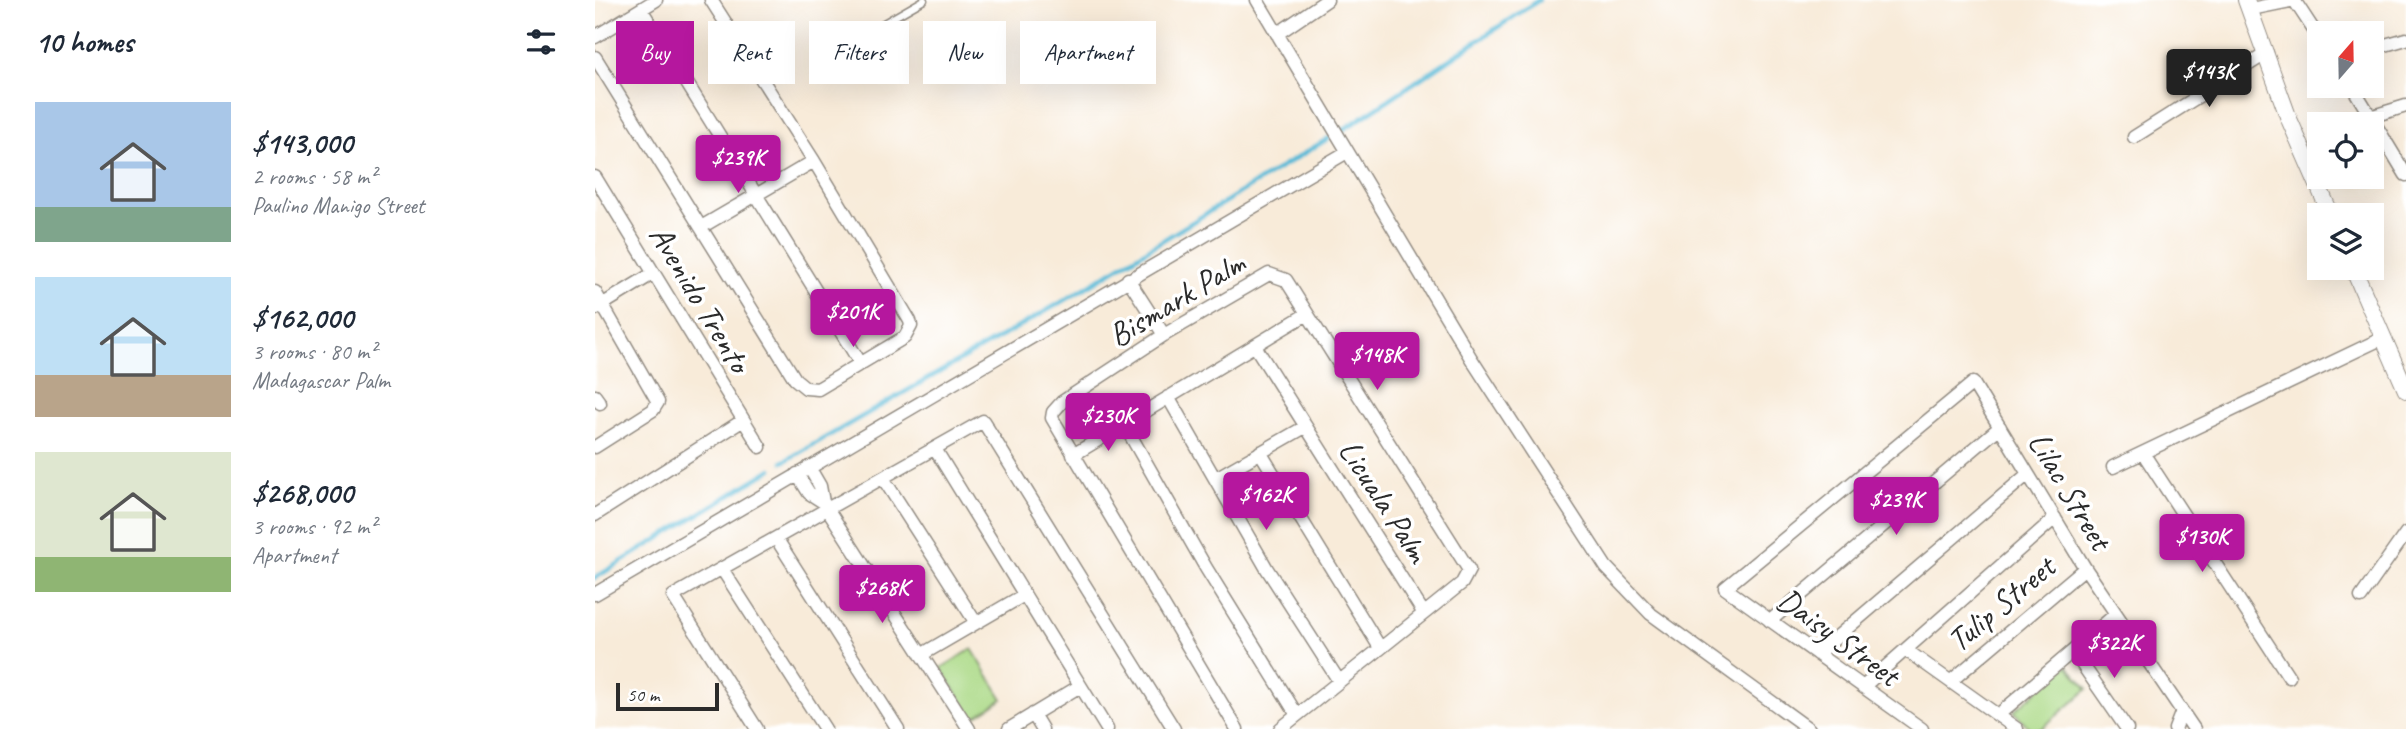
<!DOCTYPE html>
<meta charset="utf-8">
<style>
:root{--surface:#fff;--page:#f6f6f7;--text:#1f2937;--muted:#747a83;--accent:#b5179e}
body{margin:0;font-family:Caveat,sans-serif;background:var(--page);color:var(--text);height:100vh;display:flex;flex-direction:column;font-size:26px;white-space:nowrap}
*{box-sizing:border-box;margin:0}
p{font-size:23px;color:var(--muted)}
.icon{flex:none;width:38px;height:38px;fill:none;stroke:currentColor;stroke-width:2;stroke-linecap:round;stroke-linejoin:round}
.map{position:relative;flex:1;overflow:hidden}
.panel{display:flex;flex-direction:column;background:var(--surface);width:595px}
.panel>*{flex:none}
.guide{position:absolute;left:21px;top:21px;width:665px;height:63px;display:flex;gap:14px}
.needle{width:46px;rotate:20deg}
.controls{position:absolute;left:1712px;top:21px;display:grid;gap:14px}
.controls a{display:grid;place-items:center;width:77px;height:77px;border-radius:0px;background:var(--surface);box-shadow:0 7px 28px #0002;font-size:35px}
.scale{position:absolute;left:21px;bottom:18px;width:103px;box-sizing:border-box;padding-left:7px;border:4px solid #2b2b2b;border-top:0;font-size:19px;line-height:24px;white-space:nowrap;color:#2b2b2b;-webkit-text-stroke:5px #fff;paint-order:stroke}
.price{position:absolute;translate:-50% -60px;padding:0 16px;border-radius:7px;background:var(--accent);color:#fff;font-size:23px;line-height:46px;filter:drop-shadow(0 2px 4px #0008)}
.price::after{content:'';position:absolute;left:50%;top:42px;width:21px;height:16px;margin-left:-10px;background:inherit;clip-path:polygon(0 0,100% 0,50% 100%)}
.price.active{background:#222;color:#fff}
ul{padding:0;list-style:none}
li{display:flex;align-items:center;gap:21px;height:175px;padding:0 35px}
li span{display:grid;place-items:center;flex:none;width:196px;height:140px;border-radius:0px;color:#555}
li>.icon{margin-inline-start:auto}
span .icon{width:84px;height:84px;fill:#fffc;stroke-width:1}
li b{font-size:30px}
h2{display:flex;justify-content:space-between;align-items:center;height:84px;padding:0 35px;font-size:30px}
.chip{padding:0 24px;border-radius:0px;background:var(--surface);box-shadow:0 7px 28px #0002;font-size:24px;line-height:63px}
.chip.active{background:var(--accent);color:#fff}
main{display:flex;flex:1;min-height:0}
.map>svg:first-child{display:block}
.pitch{fill:#acda87;stroke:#6c8259;stroke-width:2}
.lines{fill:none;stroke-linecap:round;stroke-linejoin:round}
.stream{stroke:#59bad7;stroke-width:4.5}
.service-casing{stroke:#928b82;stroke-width:9}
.minor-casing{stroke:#928b82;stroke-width:15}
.tertiary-casing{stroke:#928b82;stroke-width:18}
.service{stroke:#fff;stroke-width:6}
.minor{stroke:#fff;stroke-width:12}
.tertiary{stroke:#fff;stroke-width:16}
.labels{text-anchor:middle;stroke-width:7;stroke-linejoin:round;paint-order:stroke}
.street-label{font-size:33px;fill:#2b2b2b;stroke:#fff}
</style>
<main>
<section class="panel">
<h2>10 homes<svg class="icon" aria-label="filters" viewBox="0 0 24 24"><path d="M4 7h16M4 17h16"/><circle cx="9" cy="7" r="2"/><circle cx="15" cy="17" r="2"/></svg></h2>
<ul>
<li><span style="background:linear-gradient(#a9c7e8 75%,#7fa58c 0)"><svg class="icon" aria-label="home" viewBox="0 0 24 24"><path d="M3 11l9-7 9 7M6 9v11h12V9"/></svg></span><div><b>$143,000</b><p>2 rooms · 58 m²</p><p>Paulino Manigo Street</p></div></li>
<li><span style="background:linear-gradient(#bfe0f5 70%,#b9a48a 0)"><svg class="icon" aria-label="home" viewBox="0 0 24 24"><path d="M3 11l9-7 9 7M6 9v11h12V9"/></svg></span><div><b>$162,000</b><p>3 rooms · 80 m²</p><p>Madagascar Palm</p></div></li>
<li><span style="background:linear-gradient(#dfe7d0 75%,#8fb573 0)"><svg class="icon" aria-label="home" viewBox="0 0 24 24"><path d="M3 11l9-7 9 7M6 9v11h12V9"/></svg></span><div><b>$268,000</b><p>3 rooms · 92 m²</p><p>Apartment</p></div></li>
</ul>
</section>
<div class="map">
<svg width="1811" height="729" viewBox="0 0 1811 729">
<rect width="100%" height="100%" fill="#fff"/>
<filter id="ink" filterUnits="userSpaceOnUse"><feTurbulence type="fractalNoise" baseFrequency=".0143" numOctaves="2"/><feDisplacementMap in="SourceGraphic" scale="14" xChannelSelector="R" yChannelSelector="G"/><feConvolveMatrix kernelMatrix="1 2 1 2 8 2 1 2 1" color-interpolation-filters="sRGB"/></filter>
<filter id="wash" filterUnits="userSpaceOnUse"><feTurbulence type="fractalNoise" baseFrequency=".00686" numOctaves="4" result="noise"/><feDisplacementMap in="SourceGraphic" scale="28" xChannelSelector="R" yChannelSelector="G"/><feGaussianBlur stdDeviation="1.57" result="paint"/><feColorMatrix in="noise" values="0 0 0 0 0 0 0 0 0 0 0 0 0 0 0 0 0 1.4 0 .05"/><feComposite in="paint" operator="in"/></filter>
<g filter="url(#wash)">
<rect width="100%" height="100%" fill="#f8ebd9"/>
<path class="pitch" d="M377 649 408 699 378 718 346 668Z
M1472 665 1493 689 1446 729H1435L1419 711Z"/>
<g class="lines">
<path class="stream" d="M748 130 944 0
M188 462 472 299 734 138
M0 578 177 469"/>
</g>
</g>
<g filter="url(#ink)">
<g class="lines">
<defs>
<path id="service" d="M287 24 329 0"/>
<path id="minor" d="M662 0 877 360 1011 567 1056 614 1214 729
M1699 0 1724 38
M46 9 266 364
M1656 9 1700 0
M682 34 732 0
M0 37 61 0
M1776 49 1811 39
M0 57 200 379 211 388 223 389 310 337 316 326 315 321 219 161 116 0
M1757 86 1811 175
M1778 116 1811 106
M1539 137 1672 53
M0 177 165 447
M108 226 219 161
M533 279 569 335
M0 292 63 402 58 410 0 447
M0 309 59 273
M660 346 828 612
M0 396 5 403
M573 397 672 569 744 681
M529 424 611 568 702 715
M340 449 512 729
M665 452 784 646
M1548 453 1694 677
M478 455 712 314
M214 467 225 486 228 502 374 729
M1518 467 1788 338
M202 474 214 493 228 502
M288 478 381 623
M621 478 710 427
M0 515 147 421
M181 538 303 729
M127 569 230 729
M0 594 752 152
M1766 597 1811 533
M1175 621 1405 427
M1311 650 1422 729
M1478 651 1532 729
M1222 654 1433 474
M326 655 429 595
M1356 681 1490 568
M1268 687 1460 518
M438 714 447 729
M1403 715 1521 614
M162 729 78 596 388 421 579 729
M414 729 485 686
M642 729 457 418 458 412 467 402 569 335 674 274 691 280 874 570 867 583 685 729
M1327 729 1130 588 1378 383 1490 568 1599 729
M1580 729 1587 711"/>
<path id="tertiary" d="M1651 0 1694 119 1736 215
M1758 268 1811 390"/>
</defs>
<use href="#service" class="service-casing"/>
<use href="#minor" class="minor-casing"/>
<use href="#tertiary" class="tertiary-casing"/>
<use href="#service" class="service"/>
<use href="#minor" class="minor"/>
<use href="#tertiary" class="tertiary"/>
</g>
</g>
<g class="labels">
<g class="street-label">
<text transform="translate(106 298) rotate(59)" y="12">Avenido Trento</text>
<text transform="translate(581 298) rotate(-31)" y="12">Bismark Palm</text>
<text transform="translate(1476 490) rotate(59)" y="12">Lilac Street</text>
<text transform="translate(790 500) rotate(57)" y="12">Licuala Palm</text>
<text transform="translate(1405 603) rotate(-40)" y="12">Tulip Street</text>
<text transform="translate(1244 636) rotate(36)" y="12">Daisy Street</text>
</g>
</g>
</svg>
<div class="controls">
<a><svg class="needle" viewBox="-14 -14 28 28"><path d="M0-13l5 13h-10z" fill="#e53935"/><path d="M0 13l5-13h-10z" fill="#747a83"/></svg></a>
<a><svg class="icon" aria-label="locate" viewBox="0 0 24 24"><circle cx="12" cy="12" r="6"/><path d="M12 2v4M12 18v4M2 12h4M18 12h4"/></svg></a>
<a><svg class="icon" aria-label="layers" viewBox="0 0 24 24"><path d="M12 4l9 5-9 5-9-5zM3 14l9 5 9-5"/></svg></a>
</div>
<div class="scale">50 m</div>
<b class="price active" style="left:1614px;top:109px">$143K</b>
<b class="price" style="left:143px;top:195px">$239K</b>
<b class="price" style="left:258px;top:349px">$201K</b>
<b class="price" style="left:782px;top:392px">$148K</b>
<b class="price" style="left:513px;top:453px">$230K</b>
<b class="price" style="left:671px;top:532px">$162K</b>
<b class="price" style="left:1301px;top:537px">$239K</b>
<b class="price" style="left:1607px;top:574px">$130K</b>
<b class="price" style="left:287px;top:625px">$268K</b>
<b class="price" style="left:1519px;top:680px">$322K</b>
<div class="guide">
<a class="chip active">Buy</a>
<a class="chip">Rent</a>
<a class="chip">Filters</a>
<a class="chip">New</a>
<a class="chip">Apartment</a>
</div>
</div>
</main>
